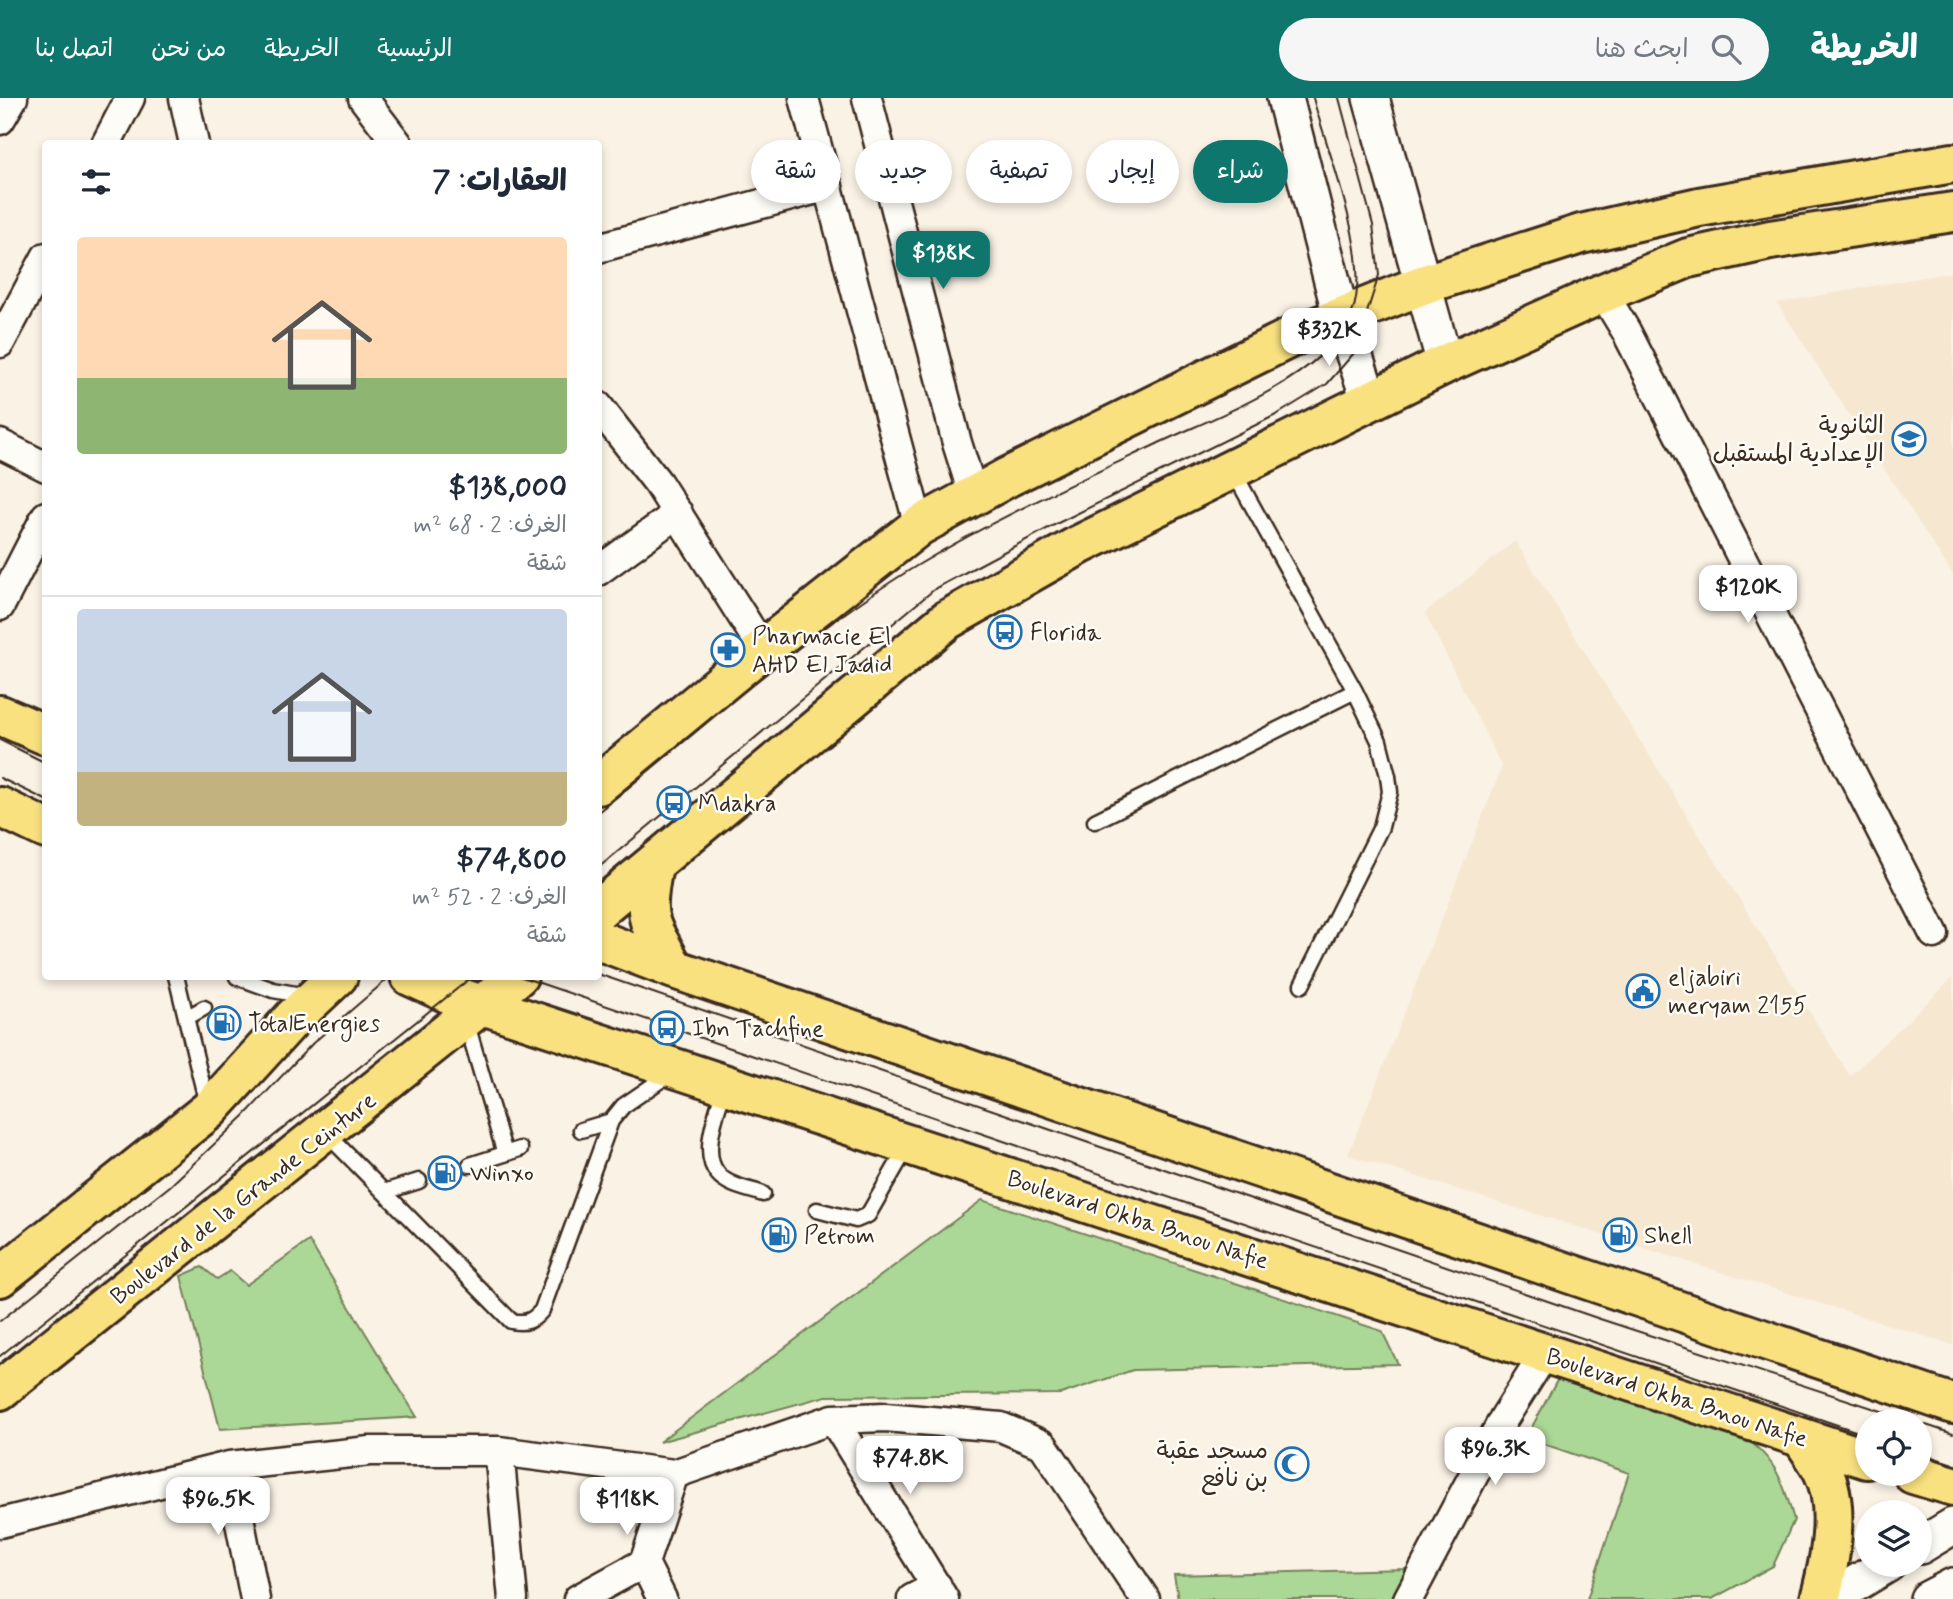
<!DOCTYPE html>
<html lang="ar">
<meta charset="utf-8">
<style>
:root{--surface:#fff;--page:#f6f6f7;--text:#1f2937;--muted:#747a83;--line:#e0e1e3;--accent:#0f766e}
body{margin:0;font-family:Mynerve,"Playpen Sans Arabic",sans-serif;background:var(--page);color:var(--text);direction:rtl;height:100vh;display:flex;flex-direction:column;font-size:26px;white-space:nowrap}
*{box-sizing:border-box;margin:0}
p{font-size:23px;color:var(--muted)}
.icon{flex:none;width:38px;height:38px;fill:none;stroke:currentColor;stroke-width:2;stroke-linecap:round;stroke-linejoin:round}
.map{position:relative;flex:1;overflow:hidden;direction:ltr}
.details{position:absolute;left:42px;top:42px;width:560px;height:840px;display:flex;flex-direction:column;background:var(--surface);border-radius:7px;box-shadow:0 4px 10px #0003;direction:rtl}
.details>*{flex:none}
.guide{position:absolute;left:623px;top:42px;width:665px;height:63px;direction:rtl;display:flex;gap:14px}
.fabs{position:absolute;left:1855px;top:1311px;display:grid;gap:14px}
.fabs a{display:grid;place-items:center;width:77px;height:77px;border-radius:50%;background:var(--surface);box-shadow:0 4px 10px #0003;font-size:35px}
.price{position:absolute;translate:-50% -60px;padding:0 16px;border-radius:14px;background:#fff;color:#222;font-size:23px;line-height:46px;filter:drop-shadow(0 2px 4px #0008)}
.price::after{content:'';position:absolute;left:50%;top:42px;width:21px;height:16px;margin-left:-10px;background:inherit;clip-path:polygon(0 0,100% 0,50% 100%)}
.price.selected{background:var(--accent);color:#fff}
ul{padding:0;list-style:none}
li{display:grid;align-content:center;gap:14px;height:371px;padding:0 35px}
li+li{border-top:2px solid var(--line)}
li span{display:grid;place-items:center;height:217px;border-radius:7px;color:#555}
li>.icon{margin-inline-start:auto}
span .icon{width:126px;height:126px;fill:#fffc;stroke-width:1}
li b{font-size:30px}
h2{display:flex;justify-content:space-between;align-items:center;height:84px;padding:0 35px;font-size:30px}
.pill{padding:0 24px;border-radius:32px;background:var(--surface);box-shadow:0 4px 10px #0003;font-size:24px;line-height:63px}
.pill.selected{background:var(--accent);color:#fff}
header{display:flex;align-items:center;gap:42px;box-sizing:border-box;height:98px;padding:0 35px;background:var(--accent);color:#fff}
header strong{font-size:33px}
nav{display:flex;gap:38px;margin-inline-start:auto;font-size:24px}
.search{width:490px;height:63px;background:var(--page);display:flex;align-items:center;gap:18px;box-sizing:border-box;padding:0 24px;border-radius:38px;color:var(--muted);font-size:26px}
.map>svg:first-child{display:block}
.built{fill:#f6e7d0}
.green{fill:#acd897;stroke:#74815a;stroke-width:2}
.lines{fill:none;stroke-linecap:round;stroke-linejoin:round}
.service-casing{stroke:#3b2a1e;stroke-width:19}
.minor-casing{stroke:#3b2a1e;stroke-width:33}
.tertiary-casing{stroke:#3b2a1e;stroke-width:40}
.primary-casing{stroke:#3b2a1e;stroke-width:44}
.service{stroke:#fdfcf7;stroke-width:14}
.minor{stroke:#fdfcf7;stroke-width:28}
.tertiary{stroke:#fdfcf7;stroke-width:35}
.primary{stroke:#fae180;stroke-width:38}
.tram{stroke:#3b2a1e;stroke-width:2}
.labels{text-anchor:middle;stroke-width:5;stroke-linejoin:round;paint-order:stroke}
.poi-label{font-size:24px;fill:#3b2a1e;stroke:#fdfcf7;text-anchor:start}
.street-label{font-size:24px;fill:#3b2a1e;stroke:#fdfcf7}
</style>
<header>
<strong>الخريطة</strong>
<div class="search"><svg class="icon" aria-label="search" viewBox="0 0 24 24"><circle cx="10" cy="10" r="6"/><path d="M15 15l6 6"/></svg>ابحث هنا</div>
<nav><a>الرئيسية</a><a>الخريطة</a><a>من نحن</a><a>اتصل بنا</a></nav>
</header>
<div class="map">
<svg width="1953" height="1501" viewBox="0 0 1953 1501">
<rect width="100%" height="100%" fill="#faf2e5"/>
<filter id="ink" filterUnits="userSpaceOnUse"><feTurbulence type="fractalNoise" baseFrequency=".0143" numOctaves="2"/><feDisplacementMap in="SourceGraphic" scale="14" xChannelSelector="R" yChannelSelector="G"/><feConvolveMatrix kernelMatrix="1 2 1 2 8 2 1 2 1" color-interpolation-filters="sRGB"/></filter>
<g filter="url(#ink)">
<path class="built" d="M1953 174V477L1777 205Z
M1515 443 1850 978 1953 880V1247L1348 1057 1502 669 1425 515Z"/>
<path class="green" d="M982 1102 1382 1233 1398 1266 1133 1272 1061 1296 826 1298 659 1344Z
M309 1143 417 1319 220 1331 181 1178 202 1169 217 1181 230 1173 246 1187Z
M1559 1279 1734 1331C1774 1359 1781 1376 1794 1422L1773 1468 1712 1501H1587L1629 1375 1526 1340Z
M1406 1471 1403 1496 1398 1501H1178L1174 1477Z"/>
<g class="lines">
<defs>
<path id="service" d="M1233 373 1355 593 1379 643 1388 678 1390 694 1381 729 1302 887
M1095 723 1355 593
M176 878 207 1006
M237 879 273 892 307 898
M186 920 204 910
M466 923 505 1056
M725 987C719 1010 699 1055 718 1076 728 1088 749 1091 763 1096
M581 1032 611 1023
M326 1035 511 1223C526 1226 533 1223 542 1212L611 1023 623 1008 671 975
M470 1067 520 1051
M384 1094 419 1083
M817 1112 856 1122 868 1117 907 1049"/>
<path id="minor" d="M184 0 194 46
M363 0 398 46
M804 0 919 428
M867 0 957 345 974 399
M0 22 13 0
M106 46 130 0
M598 150 828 88
M1603 195 1626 233 1934 836
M0 245 46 159
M598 308 658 385 763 551
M0 346 46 369
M598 473 678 415
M0 508 46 418
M833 1321 944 1501
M499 1353 513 1501
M229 1368 255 1501
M0 1425 229 1368 370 1353H499L674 1376 833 1321 885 1319 1001 1329 1043 1347 1145 1501
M644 1465 662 1501
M578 1501 644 1465 674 1376
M912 1501 937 1488
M1408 1501 1504 1320 1545 1255"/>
<path id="tertiary" d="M1285 0 1341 218 1370 304
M1371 0 1445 266
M1920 1448 1953 1428
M1830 1501 1888 1466
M1928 1501 1953 1488"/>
<path id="primary" d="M0 617 46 637
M598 687 763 551 919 428 1008 379 1294 238 1422 187 1581 136 1699 109 1953 65
M0 709 46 731
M653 768C642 823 648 823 674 871
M598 812 947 522 1079 447 1445 266 1603 195 1688 160 1770 142 1953 114
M598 842 674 871 1953 1306
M410 878 452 897 1867 1361
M0 1179 209 1012 293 920 338 878
M0 1292 518 878
M1802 1340C1809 1351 1817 1361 1823 1373 1841 1409 1830 1464 1820 1501
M1913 1376 1953 1388"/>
</defs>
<use href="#service" class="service-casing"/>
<use href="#minor" class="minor-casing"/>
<use href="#tertiary" class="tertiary-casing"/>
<use href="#primary" class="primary-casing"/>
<use href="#service" class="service"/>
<use href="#minor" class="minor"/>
<use href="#tertiary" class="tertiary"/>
<use href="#primary" class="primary"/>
<path class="tram" d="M0 642 46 665
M0 680 46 702
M598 714C703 631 803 536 918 467 994 421 1076 384 1157 346 1217 317 1325 281 1352 215 1373 162 1328 56 1313 0
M598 770 936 490 1056 426 1278 316 1327 286 1354 255 1379 177 1373 127 1339 0
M598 876 1597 1220 1912 1323
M519 878 1867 1337
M0 1223 170 1088 244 1018 313 945 391 878
M0 1258 473 878
M1920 1325 1953 1336
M1920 1355 1953 1366"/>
</g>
</g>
<defs>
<symbol id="university-ring" viewBox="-11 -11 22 22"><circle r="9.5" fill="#fdfcf7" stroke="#1f6fb2" stroke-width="1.5"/><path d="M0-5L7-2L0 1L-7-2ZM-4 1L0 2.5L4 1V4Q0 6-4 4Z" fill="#1f6fb2"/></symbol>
<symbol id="bus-ring" viewBox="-11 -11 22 22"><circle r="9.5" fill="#fdfcf7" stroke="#1f6fb2" stroke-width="1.5"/><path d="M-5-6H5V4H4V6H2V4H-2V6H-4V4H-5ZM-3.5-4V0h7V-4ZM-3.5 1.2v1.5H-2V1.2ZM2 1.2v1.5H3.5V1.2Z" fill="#1f6fb2"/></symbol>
<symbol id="pharmacy-ring" viewBox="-11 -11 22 22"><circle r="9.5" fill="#fdfcf7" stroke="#1f6fb2" stroke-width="1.5"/><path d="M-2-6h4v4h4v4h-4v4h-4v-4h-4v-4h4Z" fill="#1f6fb2"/></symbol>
<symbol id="civic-ring" viewBox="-11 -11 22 22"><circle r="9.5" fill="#fdfcf7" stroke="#1f6fb2" stroke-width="1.5"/><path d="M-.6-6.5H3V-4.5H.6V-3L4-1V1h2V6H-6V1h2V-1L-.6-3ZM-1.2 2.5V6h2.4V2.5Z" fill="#1f6fb2"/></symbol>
<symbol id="fuel-ring" viewBox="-11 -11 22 22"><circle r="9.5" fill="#fdfcf7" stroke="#1f6fb2" stroke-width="1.5"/><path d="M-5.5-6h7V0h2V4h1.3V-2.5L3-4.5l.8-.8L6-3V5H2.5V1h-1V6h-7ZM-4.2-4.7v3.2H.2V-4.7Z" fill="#1f6fb2"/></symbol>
<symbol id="mosque-ring" viewBox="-11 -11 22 22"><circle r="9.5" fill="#fdfcf7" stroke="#1f6fb2" stroke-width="1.5"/><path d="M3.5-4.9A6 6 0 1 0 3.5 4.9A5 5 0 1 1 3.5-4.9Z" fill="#1f6fb2"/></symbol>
</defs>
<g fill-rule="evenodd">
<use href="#university-ring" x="1890" y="322" width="38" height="38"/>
<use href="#bus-ring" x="986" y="515" width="38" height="38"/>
<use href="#pharmacy-ring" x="709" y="533" width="38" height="38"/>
<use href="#bus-ring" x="655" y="686" width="38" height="38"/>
<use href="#civic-ring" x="1624" y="874" width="38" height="38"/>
<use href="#fuel-ring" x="205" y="906" width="38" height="38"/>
<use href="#bus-ring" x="648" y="911" width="38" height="38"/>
<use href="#fuel-ring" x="426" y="1056" width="38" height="38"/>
<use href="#fuel-ring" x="760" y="1118" width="38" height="38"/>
<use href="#fuel-ring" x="1601" y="1118" width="38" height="38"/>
<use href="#mosque-ring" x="1273" y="1347" width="38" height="38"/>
</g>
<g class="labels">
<g class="poi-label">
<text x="1884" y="335" text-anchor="end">الثانوية<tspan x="1884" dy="28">الإعدادية المستقبل</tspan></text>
<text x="1030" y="542">Florida</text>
<text x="752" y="546">Pharmacie El<tspan x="752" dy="28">AHD El Jadid</tspan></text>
<text x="698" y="713">Mdakra</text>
<text x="1668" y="887">eljabiri<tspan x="1668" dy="28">meryam 2155</tspan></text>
<text x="248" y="933">TotalEnergies</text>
<text x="692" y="938">Ibn Tachfine</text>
<text x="470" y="1083">Winxo</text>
<text x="804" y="1145">Petrom</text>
<text x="1644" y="1145">Shell</text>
<text x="1268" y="1360" text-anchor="end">مسجد عقبة<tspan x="1268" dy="28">بن نافع</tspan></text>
</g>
<g class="street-label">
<text transform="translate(243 1100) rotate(-38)" y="8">Boulevard de la Grande Ceinture</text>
<text transform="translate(1138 1121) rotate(18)" y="8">Boulevard Okba Bnou Nafie</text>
<text transform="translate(1677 1299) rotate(18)" y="8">Boulevard Okba Bnou Nafie</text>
</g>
</g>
</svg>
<div class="fabs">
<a><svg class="icon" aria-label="locate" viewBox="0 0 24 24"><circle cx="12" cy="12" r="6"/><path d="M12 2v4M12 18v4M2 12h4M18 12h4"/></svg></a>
<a><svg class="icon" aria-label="layers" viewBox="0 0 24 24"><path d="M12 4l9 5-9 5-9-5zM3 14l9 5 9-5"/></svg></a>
</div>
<b class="price selected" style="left:943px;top:193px">$138K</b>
<b class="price" style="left:1329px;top:270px">$332K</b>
<b class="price" style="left:1748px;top:527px">$120K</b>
<b class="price" style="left:1495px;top:1389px">$96.3K</b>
<b class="price" style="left:910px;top:1398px">$74.8K</b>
<b class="price" style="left:218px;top:1439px">$96.5K</b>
<b class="price" style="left:627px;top:1439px">$118K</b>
<div class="guide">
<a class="pill selected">شراء</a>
<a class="pill">إيجار</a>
<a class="pill">تصفية</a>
<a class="pill">جديد</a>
<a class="pill">شقة</a>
</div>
<section class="details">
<h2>العقارات: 7<svg class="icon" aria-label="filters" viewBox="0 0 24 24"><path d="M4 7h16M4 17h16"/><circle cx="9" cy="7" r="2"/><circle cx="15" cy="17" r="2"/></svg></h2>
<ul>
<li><span style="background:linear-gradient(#ffd9b3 65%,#8fb573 0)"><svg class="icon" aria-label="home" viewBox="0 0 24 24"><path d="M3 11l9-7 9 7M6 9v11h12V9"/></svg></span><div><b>$138,000</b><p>الغرف: 2 · 68 m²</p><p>شقة</p></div></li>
<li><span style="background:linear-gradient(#c9d6e8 75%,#c2b280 0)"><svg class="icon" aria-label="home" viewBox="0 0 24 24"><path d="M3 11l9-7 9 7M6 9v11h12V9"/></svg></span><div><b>$74,800</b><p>الغرف: 2 · 52 m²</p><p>شقة</p></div></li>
</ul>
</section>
</div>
